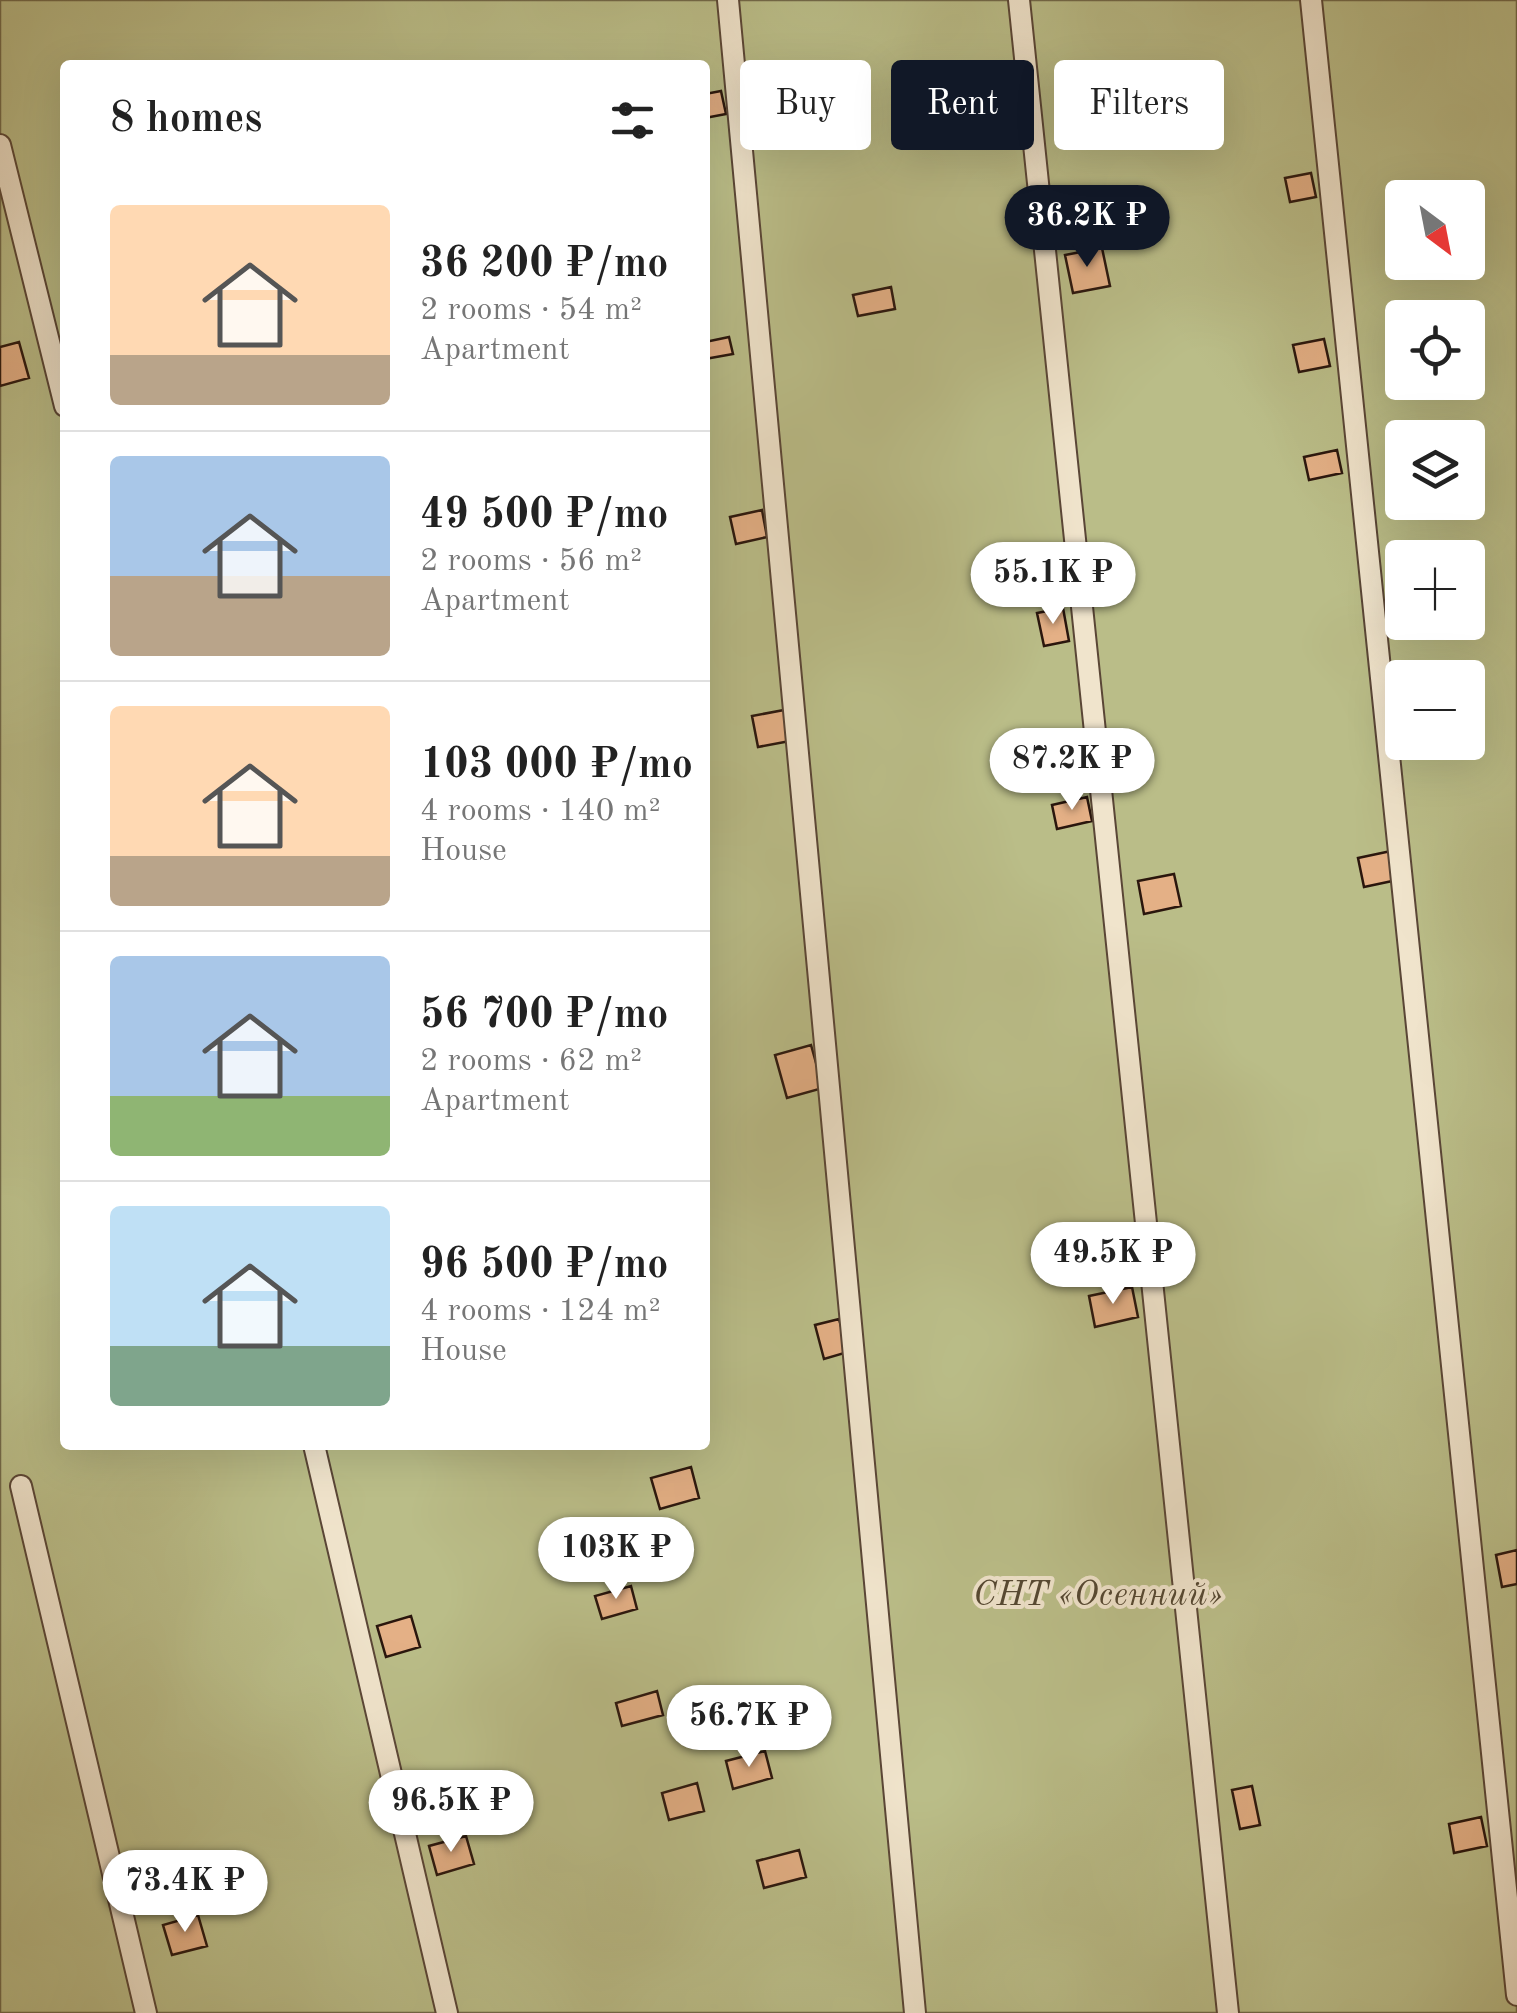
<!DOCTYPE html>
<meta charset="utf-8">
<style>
:root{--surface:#fff;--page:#f6f6f6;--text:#222;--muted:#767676;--line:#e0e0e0;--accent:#111827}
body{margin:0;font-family:"Old Standard TT",serif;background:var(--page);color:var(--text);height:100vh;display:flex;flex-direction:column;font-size:38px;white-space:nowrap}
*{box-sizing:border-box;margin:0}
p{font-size:32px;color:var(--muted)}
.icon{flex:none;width:55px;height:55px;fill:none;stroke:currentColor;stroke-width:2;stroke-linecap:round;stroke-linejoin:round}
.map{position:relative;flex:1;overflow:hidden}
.drawer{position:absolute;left:60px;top:60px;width:650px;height:1390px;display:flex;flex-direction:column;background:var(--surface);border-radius:10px;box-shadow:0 10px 40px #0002}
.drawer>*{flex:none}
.top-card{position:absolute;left:740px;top:60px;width:625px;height:90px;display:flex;gap:20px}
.needle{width:65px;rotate:148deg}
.tools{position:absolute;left:1385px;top:180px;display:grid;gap:20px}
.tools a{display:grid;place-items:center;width:100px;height:100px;border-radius:10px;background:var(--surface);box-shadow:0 10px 40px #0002;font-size:50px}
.price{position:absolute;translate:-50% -85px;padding:0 22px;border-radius:35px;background:#fff;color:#222;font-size:32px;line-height:65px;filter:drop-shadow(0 2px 5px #0008)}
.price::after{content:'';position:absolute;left:50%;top:60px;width:30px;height:22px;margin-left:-15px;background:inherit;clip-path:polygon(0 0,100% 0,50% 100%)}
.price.current{background:var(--accent);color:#fff}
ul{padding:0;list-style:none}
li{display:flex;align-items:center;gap:30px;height:250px;padding:0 50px}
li+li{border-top:2px solid var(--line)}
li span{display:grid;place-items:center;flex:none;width:280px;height:200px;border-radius:10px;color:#555}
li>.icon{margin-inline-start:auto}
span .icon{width:120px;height:120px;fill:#fffc;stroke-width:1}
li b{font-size:42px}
h2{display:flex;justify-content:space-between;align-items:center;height:120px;padding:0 50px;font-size:42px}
.chip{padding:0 35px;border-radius:10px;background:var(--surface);box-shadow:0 10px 40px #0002;font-size:35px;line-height:90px}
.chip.current{background:var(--accent);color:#fff}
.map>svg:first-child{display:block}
.green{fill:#babd88;stroke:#726a4a;stroke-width:2.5;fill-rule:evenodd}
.building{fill:#e4b086;stroke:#2a160d;stroke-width:2.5}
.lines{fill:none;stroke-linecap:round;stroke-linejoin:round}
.lane-casing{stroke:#5a4636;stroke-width:24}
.lane{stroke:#f0e4cc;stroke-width:20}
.labels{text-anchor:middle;stroke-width:8;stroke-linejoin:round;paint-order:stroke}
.park-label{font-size:35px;font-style:italic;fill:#554832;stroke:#f0e4cc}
</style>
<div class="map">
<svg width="1517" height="2013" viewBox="0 0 1517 2013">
<rect width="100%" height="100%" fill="#e8d6b0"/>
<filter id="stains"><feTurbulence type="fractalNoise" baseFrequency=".002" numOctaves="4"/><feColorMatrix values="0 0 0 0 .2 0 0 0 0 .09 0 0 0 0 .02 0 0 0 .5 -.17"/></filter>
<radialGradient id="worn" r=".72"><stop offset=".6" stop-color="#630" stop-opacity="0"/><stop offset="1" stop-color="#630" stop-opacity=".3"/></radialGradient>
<path class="green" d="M0 0H1517V2013H0ZM65 65H705V1445H65ZM1402 198H1468V262H1402ZM1402 318H1468V382H1402ZM1402 438H1468V502H1402ZM1402 558H1468V622H1402ZM1402 678H1468V742H1402Z"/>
<path class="building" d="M721 91 726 114 705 118V94Z
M1311 173 1316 197 1290 202 1285 178Z
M1102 248 1110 286 1073 293 1065 255Z
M891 287 895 309 858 316 853 295Z
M729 337 733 354 705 359V342Z
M1324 339 1330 366 1299 372 1293 345Z
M19 342 29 378 0 386V347Z
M1337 450 1342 473 1309 480 1304 457Z
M762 510 767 537 736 544 730 517Z
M1063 608 1069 641 1044 646 1037 613Z
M784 710 790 741 758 747 752 716Z
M1087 797 1092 821 1057 829 1052 805Z
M1391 851 1397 880 1364 887 1358 858Z
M1174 874 1181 906 1144 914 1138 881Z
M811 1045 823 1088 787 1098 775 1055Z
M1132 1287 1138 1317 1095 1327 1089 1296Z
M839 1319 848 1352 824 1359 815 1325Z
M691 1467 699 1498 660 1509 651 1478Z
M1517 1550V1584L1502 1587 1496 1555Z
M631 1586 637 1609 602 1619 595 1596Z
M411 1616 420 1647 386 1657 377 1626Z
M657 1691 663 1715 622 1726 616 1703Z
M765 1751 772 1778 733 1789 726 1761Z
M697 1783 704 1811 669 1820 662 1793Z
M1252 1786 1260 1825 1240 1829 1232 1790Z
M1481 1817 1487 1846 1454 1853 1449 1824Z
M466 1836 474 1864 437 1875 429 1846Z
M799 1850 806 1877 764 1888 757 1861Z
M198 1915 207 1946 172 1955 163 1925Z"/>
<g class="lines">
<defs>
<path id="lane" d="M728 0 915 2013
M1019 0 1228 2013
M1311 0 1517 1995
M0 145 65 406
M314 1445 447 2013
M21 1486 146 2013"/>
</defs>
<use href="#lane" class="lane-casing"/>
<use href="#lane" class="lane"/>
</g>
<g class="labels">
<g class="park-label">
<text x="1098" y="1605">СНТ «Осенний»</text>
</g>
</g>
<rect width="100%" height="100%" filter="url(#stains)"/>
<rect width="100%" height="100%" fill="url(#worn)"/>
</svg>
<div class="tools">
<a><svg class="needle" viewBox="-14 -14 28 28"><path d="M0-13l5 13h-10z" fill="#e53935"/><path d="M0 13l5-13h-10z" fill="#767676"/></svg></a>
<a><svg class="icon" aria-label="locate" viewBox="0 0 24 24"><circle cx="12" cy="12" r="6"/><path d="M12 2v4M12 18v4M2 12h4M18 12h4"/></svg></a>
<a><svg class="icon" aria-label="layers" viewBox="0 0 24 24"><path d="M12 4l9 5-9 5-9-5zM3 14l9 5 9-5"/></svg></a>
<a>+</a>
<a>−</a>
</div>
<b class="price current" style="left:1087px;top:270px">36.2K ₽</b>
<b class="price" style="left:1053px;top:627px">55.1K ₽</b>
<b class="price" style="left:1072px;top:813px">87.2K ₽</b>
<b class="price" style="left:1113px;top:1307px">49.5K ₽</b>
<b class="price" style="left:616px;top:1602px">103K ₽</b>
<b class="price" style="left:749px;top:1770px">56.7K ₽</b>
<b class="price" style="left:451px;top:1855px">96.5K ₽</b>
<b class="price" style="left:185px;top:1935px">73.4K ₽</b>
<div class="top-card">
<a class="chip">Buy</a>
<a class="chip current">Rent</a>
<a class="chip">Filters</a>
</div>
<section class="drawer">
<h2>8 homes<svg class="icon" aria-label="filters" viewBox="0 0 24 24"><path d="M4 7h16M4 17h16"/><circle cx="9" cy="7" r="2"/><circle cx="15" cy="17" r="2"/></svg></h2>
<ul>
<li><span style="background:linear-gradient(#ffd9b3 75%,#b9a48a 0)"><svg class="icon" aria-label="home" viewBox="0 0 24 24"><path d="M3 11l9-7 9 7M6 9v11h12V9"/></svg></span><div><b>36 200 ₽/mo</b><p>2 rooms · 54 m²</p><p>Apartment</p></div></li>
<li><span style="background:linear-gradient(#a9c7e8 60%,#b9a48a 0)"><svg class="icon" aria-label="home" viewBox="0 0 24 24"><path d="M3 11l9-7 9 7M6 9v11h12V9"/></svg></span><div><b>49 500 ₽/mo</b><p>2 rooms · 56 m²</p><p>Apartment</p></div></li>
<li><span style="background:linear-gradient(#ffd9b3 75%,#b9a48a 0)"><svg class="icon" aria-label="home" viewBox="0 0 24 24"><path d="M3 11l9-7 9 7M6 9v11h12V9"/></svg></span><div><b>103 000 ₽/mo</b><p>4 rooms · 140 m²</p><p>House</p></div></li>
<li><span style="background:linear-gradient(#a9c7e8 70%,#8fb573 0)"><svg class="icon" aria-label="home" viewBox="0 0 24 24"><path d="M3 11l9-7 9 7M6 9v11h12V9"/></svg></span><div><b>56 700 ₽/mo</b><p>2 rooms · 62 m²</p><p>Apartment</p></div></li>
<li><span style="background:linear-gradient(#bfe0f5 70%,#7fa58c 0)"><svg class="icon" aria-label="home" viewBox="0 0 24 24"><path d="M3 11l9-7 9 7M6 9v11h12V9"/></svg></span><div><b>96 500 ₽/mo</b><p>4 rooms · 124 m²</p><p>House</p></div></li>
</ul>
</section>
</div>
